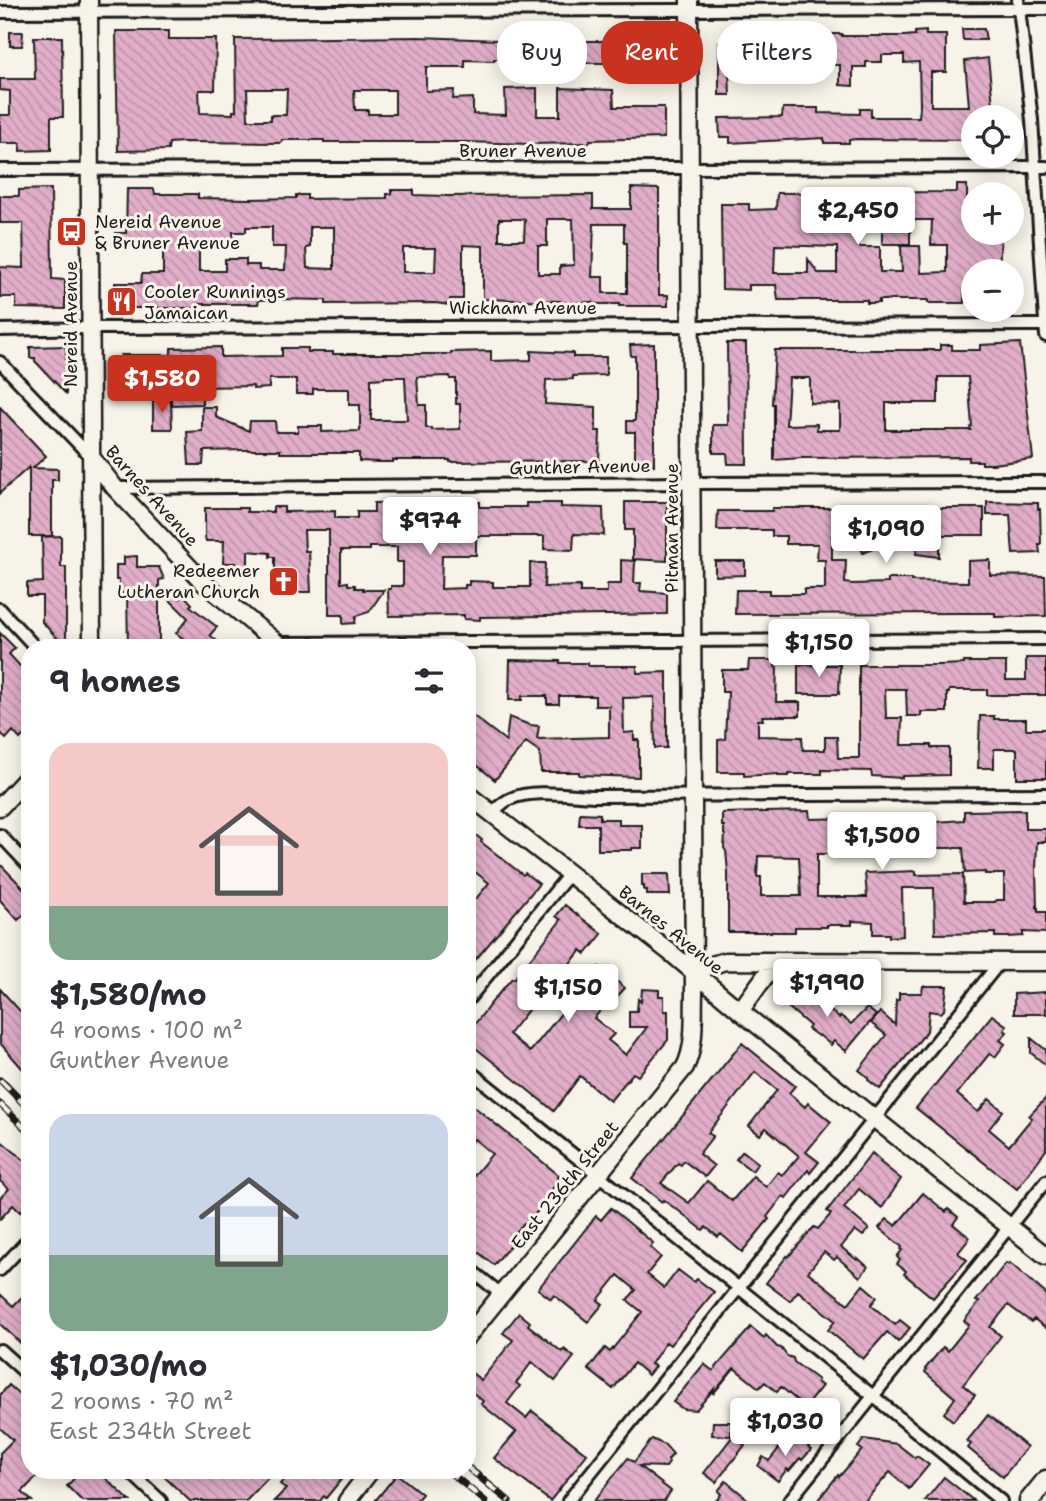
<!DOCTYPE html>
<meta charset="utf-8">
<style>
:root{--surface:#fff;--page:#f7f7f7;--text:#2b2b33;--muted:#7c7c81;--accent:#c8321e}
body{margin:0;font-family:"Shantell Sans",sans-serif;background:var(--page);color:var(--text);height:100vh;display:flex;flex-direction:column;font-size:26px;white-space:nowrap}
*{box-sizing:border-box;margin:0}
p{font-size:23px;color:var(--muted)}
.icon{flex:none;width:38px;height:38px;fill:none;stroke:currentColor;stroke-width:2;stroke-linecap:round;stroke-linejoin:round}
.map{position:relative;flex:1;overflow:hidden}
.sheet{position:absolute;left:21px;top:639px;width:455px;height:840px;display:flex;flex-direction:column;background:var(--surface);border-radius:28px;box-shadow:0 4px 18px #0003}
.sheet>*{flex:none}
.guide{position:absolute;left:497px;top:21px;width:443px;height:63px;display:flex;gap:14px}
.fabs{position:absolute;left:961px;top:105px;display:grid;gap:14px}
.fabs a{display:grid;place-items:center;width:63px;height:63px;border-radius:50%;background:var(--surface);box-shadow:0 4px 18px #0003;font-size:35px}
.price{position:absolute;translate:-50% -60px;padding:0 16px;border-radius:7px;background:#fff;color:#222;font-size:23px;line-height:46px;filter:drop-shadow(0 2px 4px #0008)}
.price::after{content:'';position:absolute;left:50%;top:42px;width:21px;height:16px;margin-left:-10px;background:inherit;clip-path:polygon(0 0,100% 0,50% 100%)}
.price.current{background:var(--accent);color:#fff}
ul{padding:0;list-style:none}
li{display:grid;align-content:center;gap:14px;height:371px;padding:0 28px}
li span{display:grid;place-items:center;height:217px;border-radius:21px;color:#555}
li>.icon{margin-inline-start:auto}
span .icon{width:126px;height:126px;fill:#fffc;stroke-width:1}
li b{font-size:30px}
h2{display:flex;justify-content:space-between;align-items:center;height:84px;padding:0 28px;font-size:30px}
.pill{padding:0 24px;border-radius:28px;background:var(--surface);box-shadow:0 4px 18px #0003;font-size:24px;line-height:63px}
.pill.current{background:var(--accent);color:#fff}
.map>svg:first-child{display:block}
.building{fill:url(#building-back-hatch);stroke:#1c1c1c;stroke-width:2;fill-rule:evenodd}
.lines{fill:none;stroke-linecap:round;stroke-linejoin:round}
.street-casing{stroke:#1c1c1c;stroke-width:16}
.secondary-casing{stroke:#1c1c1c;stroke-width:21}
.primary-casing{stroke:#1c1c1c;stroke-width:23}
.street{stroke:#f7f3e8;stroke-width:10}
.secondary{stroke:#f7f3e8;stroke-width:16}
.primary{stroke:#f7f3e8;stroke-width:18}
.rail-casing{stroke:#1c1c1c;stroke-width:7}
.rail{stroke:#f7f3e8;stroke-width:4.5;stroke-dasharray:13;stroke-linecap:butt}
.labels{text-anchor:middle;stroke-width:6;stroke-linejoin:round;paint-order:stroke}
.street-label{font-size:18px;fill:#1c1c1c;stroke:#f7f3e8}
.poi-label{font-size:18px;fill:#1c1c1c;stroke:#f7f3e8;text-anchor:start}
</style>
<div class="map">
<svg width="1046" height="1501" viewBox="0 0 1046 1501">
<defs>
<pattern id="building-back-hatch" width="6" height="6" patternUnits="userSpaceOnUse" patternTransform="scale(1.75)"><rect width="6" height="6" fill="#e1adc8"/><path d="M-1 5l2 2M0 0l6 6M5-1l2 2" fill="none" stroke="#c094ab"/></pattern>
</defs>
<rect width="100%" height="100%" fill="#f7f3e8"/>
<filter id="ink" filterUnits="userSpaceOnUse"><feTurbulence type="fractalNoise" baseFrequency=".0143" numOctaves="2"/><feDisplacementMap in="SourceGraphic" scale="14" xChannelSelector="R" yChannelSelector="G"/><feConvolveMatrix kernelMatrix="1 2 1 2 8 2 1 2 1" color-interpolation-filters="sRGB"/></filter>
<g filter="url(#ink)">
<path class="building" d="M962 29H984L986 40H963Z
M116 31H169V39H216L215 90H199L200 113 233 114V111H236L235 39 419 37 499 40V38H513V45H575V41H664V63H575V67H531V59H494V61L465 60V67H426V91L454 90 453 99 473 98V114L506 115 505 89 537 88V116H560V88L613 90 614 107H664V138L590 140 589 143 528 144 467 142H324V140H282L281 143 183 142 169 143 168 150 118 151ZM247 89H287L286 115H271V120H248ZM354 90H395V114H368V110H355Z
M926 31V35H946V72H931V106H969L965 61 988 58 994 114 973 116V140L856 139 849 140V143H824V138L730 143V137H720L719 118 782 117 783 108H818V113L860 114V109H871V117H919L920 106 919 62 904 63V55H882V62H866V67H853V86L840 85V65H772V69L729 70 730 95H719V42H731V45H759V42H763V41H776V34H842V36H904L915 35V32Z
M10 32H23L22 46H10Z
M34 37H62L63 117H51V150L20 151V143H0V115H10V91L0 90V79H35Z
M957 185H967V216H973V233H998V235H1001L999 271H969V292H964V303H928V300H879V303H867V300H778L776 285H749V290L722 289 721 204H749V210L776 209 777 193 957 192ZM859 220H882V244H910V220H932L931 245H947V272L921 273 920 246H901L902 272H880V247H859ZM775 245 837 247V273H818L808 259V273H774Z
M631 188 659 189V295H668V306H619V304H593V302L560 303V301L483 299V246L463 245V299H450V305L435 303 326 304V300L276 299 259 300 258 304H200V308H115V283H141L142 274H163V247H116V233H126L127 189H154L155 194H198V198L249 199 296 198V195H307V199L387 198V194H391V190H414V195L446 196 593 195V209H631ZM499 219H525L524 240H499ZM547 219H573L574 265 560 266V274H538V246H547ZM594 224H624V243H627V293H603V277H592ZM246 227H272V247H286L285 270H259V265H246V259H225V271H199V248H233V232H246ZM310 227H334V269L307 268 306 248 310 247ZM403 248H436L435 272H403Z
M51 189 52 279 65 280V309L16 308V297H0V267L24 268 23 223H0V196H19V190Z
M727 343H746L747 464H728L727 453H713V425H728Z
M1020 343 1033 459 993 464H982V461H969V457L802 458 774 460V404H772L775 350H940V345H952V350H980V345ZM938 377H968L972 426 970 427 971 430H886V403H938ZM789 378H810V403L840 404V430H817V424L786 425Z
M654 344V465H635V432H627V421H635V356H631L630 345Z
M66 346V394L35 361V358H30V347Z
M221 347V357L282 356V348H308V352H333V354H451V352L491 351V361L531 360V351L573 353V357H606V375L573 376V379L546 380 545 404 596 407V431H600L599 461 450 462V460H393V462H379L359 461V453H280V450H245L204 451 203 465H189L187 432 202 431V407H216V417L249 431 250 421H275L276 432H298V426H322V432L360 431V405H349V389H313V394H296V379H269V388L253 389V386L202 387V404L171 405V377H121V355H171V348ZM450 376V379H456V404H460V429L432 430V428H426V405H419L417 377ZM384 377H405L407 420H371V379L384 378Z
M153 400H171L172 429H153Z
M0 407 46 456 33 468 58 469V480H52V536H29V467L0 493Z
M480 502V507H526V503H561V507L603 508 604 535 574 534 573 550 544 549V536H476V555H442L441 589 465 588V585H469V581L493 582V587H530V563H545L544 587 580 586V592H607V584H621V560L635 561 634 583H641L640 591 667 593V614L480 617V620L464 619V615L389 616 388 589H391V586H403V562H397V547H370V550H341V583L348 582V585H355V588H363V590H384L369 612 356 616 355 623 343 624V615H329V530H304L305 551H309L311 592H279V588H275V557H270V553L248 551V571H236V563H223L224 541H206L205 537V508H247V512H273V507H284V512L335 511V518H357V512H374V503Z
M625 502H667V561L633 559V530H625Z
M987 502 1038 503V509H1040L1041 545H1039L1040 553 1013 554 1010 515H987Z
M772 508H984V535H939V557L916 554 918 535H892V541L863 553 848 516 847 536H832V560H846L845 583 852 584 888 583V579H911V581L968 582V561L990 560V575L1045 576 1046 616 995 617V613H962L735 614 736 590H769V594H804V589H825V560H817L818 544H786V536H772V530H717L718 511H772Z
M61 536V567H66V640H59L42 622V596H27V583L43 582 42 537Z
M137 556V567H159L164 579 159 580V648H128L127 593H119V580H116V565H124V557Z
M715 561H745V575L715 576Z
M172 592 180 598 184 595 192 604 190 606 217 627 210 635 225 648H184L188 642 176 633 188 618 168 598Z
M0 633 15 648 9 654 30 677V729L20 739 13 731 6 739 0 732Z
M1026 658H1046V695H987V690H949V693H947V712H921V716H907L906 689H885L886 718H902L901 745H931V748H949V775L902 776V778L872 776 871 771 822 770V774H789V776H778V774L744 776V772H718V740L725 739 726 719H727L728 692H722V670H748L749 660H775V667H777L776 702H800V716H762L763 720H758V736L802 737 803 750H825V737H837L838 758H859V665H940L964 664V662H1006V680H1026Z
M510 660 560 661V663H588V666H637V673L667 672V748H655L654 697 623 698 624 733 634 732V740H639V777L579 775V772H541L540 752 526 742 495 780 467 757V711L506 741 509 717 530 725 539 726 537 739 609 737V706H595V696H559V704H547V696H522V700H509Z
M798 665H840L839 694H798Z
M980 716H994V719H1026V729H1046V778H1017V749H994V768H978Z
M1025 810V829H1046V842H1037L1036 870 1037 908H1038V912H1046V933L1023 932V936L1007 937H995V933L935 934 934 888H902L903 936 889 937V934H873V922L852 921V925H827V927H795V932H728V872L726 851 724 848 725 835 724 834V826H722V813L809 811 810 819 852 818V820L870 821V822H935L964 820V811ZM935 842V848H963L965 873 985 872V874H1004V900H996L995 902H964L963 874 916 875V871L865 873 867 897H817V854H869L870 843ZM758 856 799 857 801 896H761V877H757Z
M580 813 600 814V819H619V825H642V848H632V850H598V825H579Z
M472 832 482 840 481 842 523 875 525 873 539 884 467 970V893L476 899 489 883 474 871 467 872V838Z
M0 864 30 895V909L18 920 0 900Z
M642 874H669L670 895H647V890H644V886H642Z
M565 905 602 934 586 954 581 950 548 991 544 990 509 1034 530 1052 572 1000 575 1003 592 982 589 979 599 967 625 988 614 1000 611 998 594 1018 614 1034 608 1040 626 1055 647 1027H629V1011H637L638 999 641 1002 642 989 659 990V996H664V1011H668V1040L638 1076 633 1073 610 1101 580 1076 554 1111 467 1041V1034L496 997 512 978 514 979 561 920 556 916Z
M923 986H947L944 1010 941 1013 929 1011 927 1031 880 1089 868 1080 869 1078 859 1070 886 1035 871 1023 880 1012 895 1025 896 1000H899V993H922Z
M792 988 801 996 806 990 839 1018 841 1016 851 1024 867 1008 876 1015 846 1051 834 1041 831 1045 819 1035 818 1036 808 1029 810 1026 781 1001Z
M0 989 30 1022V1077L0 1043Z
M1046 992V1014H1014V994Z
M992 1015 1007 1026 1004 1030 1007 1032 1000 1040 1005 1044 995 1057 990 1053 957 1094 978 1112 989 1099 1003 1111 989 1129 1009 1146 1032 1118 1029 1116 1046 1098V1150L1017 1189 916 1108Z
M1031 1038 1046 1050V1065L1031 1053Z
M742 1043 795 1086 789 1093 805 1107 808 1103 831 1122 806 1152 819 1162 810 1173 808 1170 786 1198 783 1196 767 1217 769 1219 742 1252 721 1234 718 1237 706 1227 703 1230 679 1211 663 1200 662 1202 632 1178ZM755 1072 777 1090 749 1126 760 1135 766 1128 799 1156 782 1175 778 1172 766 1187 753 1176 732 1201 707 1181 689 1203 661 1183 678 1163 681 1165 684 1161 705 1177 714 1166 699 1154 713 1136 708 1133Z
M467 1101 560 1176 558 1177 560 1179 538 1207 540 1208 531 1219 526 1224H523L509 1241 512 1243 494 1265 467 1243V1184L492 1154 474 1139 467 1147Z
M0 1140 30 1165V1202L20 1212 13 1205 0 1219V1198L9 1189 0 1181Z
M743 1151 758 1163 752 1171 736 1159Z
M872 1153 881 1161 880 1162 901 1179 882 1208 859 1189 844 1208 869 1229 863 1236 855 1230 841 1247 857 1260 858 1258 868 1267 860 1277 837 1257 834 1260 824 1252 808 1272 848 1304 863 1285 877 1297 871 1305 895 1325 900 1320 910 1328 898 1342 887 1332 863 1359 828 1330 835 1321 798 1291 790 1301 766 1283 787 1256 788 1257 814 1227 818 1229 831 1214 827 1211Z
M923 1193 946 1212 948 1209 958 1217 953 1224 969 1237 968 1238 969 1239 958 1253 967 1260 933 1298 904 1274 906 1271 897 1264 900 1260 897 1257 902 1250 901 1249 902 1247 879 1228 887 1219 896 1226Z
M611 1208 653 1243 650 1247 661 1257 647 1274 664 1288 678 1270 694 1282 697 1279 714 1292 670 1345 666 1342 651 1364 655 1366 648 1375 634 1363 613 1389 588 1369 605 1348 610 1352 642 1312 627 1300 636 1290 618 1275 598 1300 603 1304 588 1322 554 1295 551 1299 538 1289 596 1216 601 1220Z
M1006 1263 1009 1265 1010 1263 1046 1294V1328L1034 1319 1031 1322 1008 1305 990 1327 1001 1336 963 1385 975 1395 953 1421 944 1413 955 1398 925 1372 926 1370 925 1369 943 1347 948 1351 969 1325 964 1321 979 1302 976 1301Z
M30 1289V1352L0 1324V1294L13 1306Z
M519 1313 530 1322 528 1325 562 1352 564 1349 574 1357 555 1381 532 1362 516 1383 520 1386 507 1403 526 1418 532 1411 587 1454 550 1501 494 1458 516 1432 481 1404 483 1401 467 1388V1378L472 1373 481 1380 513 1340 503 1333Z
M751 1327 764 1338 766 1335 777 1347 781 1348 787 1356 793 1358 794 1362 818 1380 817 1382 822 1386 805 1407 781 1387 777 1392 765 1382 759 1388 734 1368 713 1394 714 1389 696 1410 683 1409 673 1402 704 1364 713 1371Z
M9 1385 30 1404V1470H43L22 1492 32 1501H0V1453L13 1440 0 1428V1395Z
M988 1415 1027 1447 1003 1477 968 1448 971 1444 967 1441Z
M713 1422H732L731 1436 712 1435Z
M733 1436 745 1445 716 1482 704 1473Z
M800 1437 810 1445 808 1447 811 1450 802 1460 800 1458 789 1471 787 1469 778 1481 758 1466 763 1457 769 1461 780 1447 783 1450 792 1439 795 1442Z
M652 1439 665 1445 673 1454 668 1460 669 1463 666 1467 639 1466 671 1491 664 1501H594L628 1458 634 1462Z
M864 1439 897 1444 915 1458 917 1456 929 1465 909 1489 890 1472 865 1501H817L838 1475 839 1477 862 1450 858 1447Z
M82 1470H97L130 1501H82L67 1486Z
M157 1470H260L268 1478 246 1501H190Z
M293 1470H349L326 1498 324 1496 320 1501H274L286 1489 280 1484Z
M397 1474 422 1494 416 1501H375Z
M944 1477 974 1501H925Z
M726 1481 750 1501H716L721 1494 718 1491Z"/>
<g class="lines">
<defs>
<path id="street" d="M1018 0 1032 120 1046 336
M0 12 1046 9
M0 170 1046 167
M0 330 90 328 1046 325
M0 362 91 457
M115 488 691 483 1046 482
M0 609 36 648
M277 643 1046 639
M492 812C498 808 503 802 510 799 532 789 569 795 594 796L1046 794
M0 835 30 867
M467 1001 570 873
M467 1069 873 1396 1001 1501
M467 1267 501 1294
M0 1270 30 1238
M0 1350 30 1377
M128 1470 161 1501
M568 1501 1000 962
M789 1501 1046 1181"/>
<path id="secondary" d="M89 0 92 648
M91 457 115 488 204 583 283 648
M467 794 671 953 740 1011 1046 1256
M0 807 30 775
M693 971 725 961 1046 962
M740 1011 776 961
M0 1089 30 1120
M467 1337 685 1067C696 1045 693 1018 694 994L689 0
M460 1470 498 1501
M347 1501 371 1470"/>
<path id="primary" d="M1029 1501 1046 1480"/>
</defs>
<use href="#street" class="street-casing"/>
<use href="#secondary" class="secondary-casing"/>
<use href="#primary" class="primary-casing"/>
<use href="#street" class="street"/>
<use href="#secondary" class="secondary"/>
<use href="#primary" class="primary"/>
<defs>
<path id="rail" d="M0 1080 30 1110
M0 1104 30 1133
M467 1467 509 1501
M447 1470 485 1501"/>
</defs>
<use href="#rail" class="rail-casing"/>
<use href="#rail" class="rail"/>
</g>
</g>
<defs>
<symbol id="bus-square" viewBox="-11 -11 22 22"><rect x="-9" y="-9" width="18" height="18" rx="4" fill="#c8321e" stroke="#f7f3e8"/><path d="M-5-6H5V4H4V6H2V4H-2V6H-4V4H-5ZM-3.5-4V0h7V-4ZM-3.5 1.2v1.5H-2V1.2ZM2 1.2v1.5H3.5V1.2Z" fill="#fff"/></symbol>
<symbol id="restaurant-square" viewBox="-11 -11 22 22"><rect x="-9" y="-9" width="18" height="18" rx="4" fill="#c8321e" stroke="#f7f3e8"/><path d="M-5-6h1v4h1v-4h1v4h1v-4h1v5L-1.5 .5V6h-2V.5L-5-1ZM5-6V6H3V1.5H1.5Q1.5-4 5-6Z" fill="#fff"/></symbol>
<symbol id="church-square" viewBox="-11 -11 22 22"><rect x="-9" y="-9" width="18" height="18" rx="4" fill="#c8321e" stroke="#f7f3e8"/><path d="M-1.2-6h2.4v3.5h3.3v2.4h-3.3V6h-2.4V-.1h-3.3v-2.4h3.3Z" fill="#fff"/></symbol>
</defs>
<g fill-rule="evenodd">
<use href="#bus-square" x="54" y="214" width="35" height="35"/>
<use href="#restaurant-square" x="104" y="284" width="35" height="35"/>
<use href="#church-square" x="266" y="564" width="35" height="35"/>
</g>
<g class="labels">
<g class="street-label">
<text x="523" y="157">Bruner Avenue</text>
<text x="523" y="314">Wickham Avenue</text>
<text transform="translate(71 324) rotate(-90)" y="6">Nereid Avenue</text>
<text transform="translate(580 467) rotate(-1)" y="6">Gunther Avenue</text>
<text transform="translate(152 496) rotate(48)" y="6">Barnes Avenue</text>
<text transform="translate(672 528) rotate(-90)" y="6">Pitman Avenue</text>
<text transform="translate(671 930) rotate(39)" y="6">Barnes Avenue</text>
<text transform="translate(565 1185) rotate(-51)" y="6">East 236th Street</text>
</g>
<g class="poi-label">
<text x="95" y="228">Nereid Avenue<tspan x="95" dy="21">&amp; Bruner Avenue</tspan></text>
<text x="144" y="298">Cooler Runnings<tspan x="144" dy="21">Jamaican</tspan></text>
<text x="260" y="577" text-anchor="end">Redeemer<tspan x="260" dy="21">Lutheran Church</tspan></text>
</g>
</g>
</svg>
<div class="fabs">
<a><svg class="icon" aria-label="locate" viewBox="0 0 24 24"><circle cx="12" cy="12" r="6"/><path d="M12 2v4M12 18v4M2 12h4M18 12h4"/></svg></a>
<a>+</a>
<a>−</a>
</div>
<b class="price" style="left:858px;top:247px">$2,450</b>
<b class="price current" style="left:162px;top:415px">$1,580</b>
<b class="price" style="left:430px;top:557px">$974</b>
<b class="price" style="left:886px;top:565px">$1,090</b>
<b class="price" style="left:819px;top:679px">$1,150</b>
<b class="price" style="left:882px;top:872px">$1,500</b>
<b class="price" style="left:827px;top:1019px">$1,990</b>
<b class="price" style="left:568px;top:1024px">$1,150</b>
<b class="price" style="left:785px;top:1458px">$1,030</b>
<div class="guide">
<a class="pill">Buy</a>
<a class="pill current">Rent</a>
<a class="pill">Filters</a>
</div>
<section class="sheet">
<h2>9 homes<svg class="icon" aria-label="filters" viewBox="0 0 24 24"><path d="M4 7h16M4 17h16"/><circle cx="9" cy="7" r="2"/><circle cx="15" cy="17" r="2"/></svg></h2>
<ul>
<li><span style="background:linear-gradient(#f6c9c9 75%,#7fa58c 0)"><svg class="icon" aria-label="home" viewBox="0 0 24 24"><path d="M3 11l9-7 9 7M6 9v11h12V9"/></svg></span><div><b>$1,580/mo</b><p>4 rooms · 100 m²</p><p>Gunther Avenue</p></div></li>
<li><span style="background:linear-gradient(#c9d6e8 65%,#7fa58c 0)"><svg class="icon" aria-label="home" viewBox="0 0 24 24"><path d="M3 11l9-7 9 7M6 9v11h12V9"/></svg></span><div><b>$1,030/mo</b><p>2 rooms · 70 m²</p><p>East 234th Street</p></div></li>
</ul>
</section>
</div>
